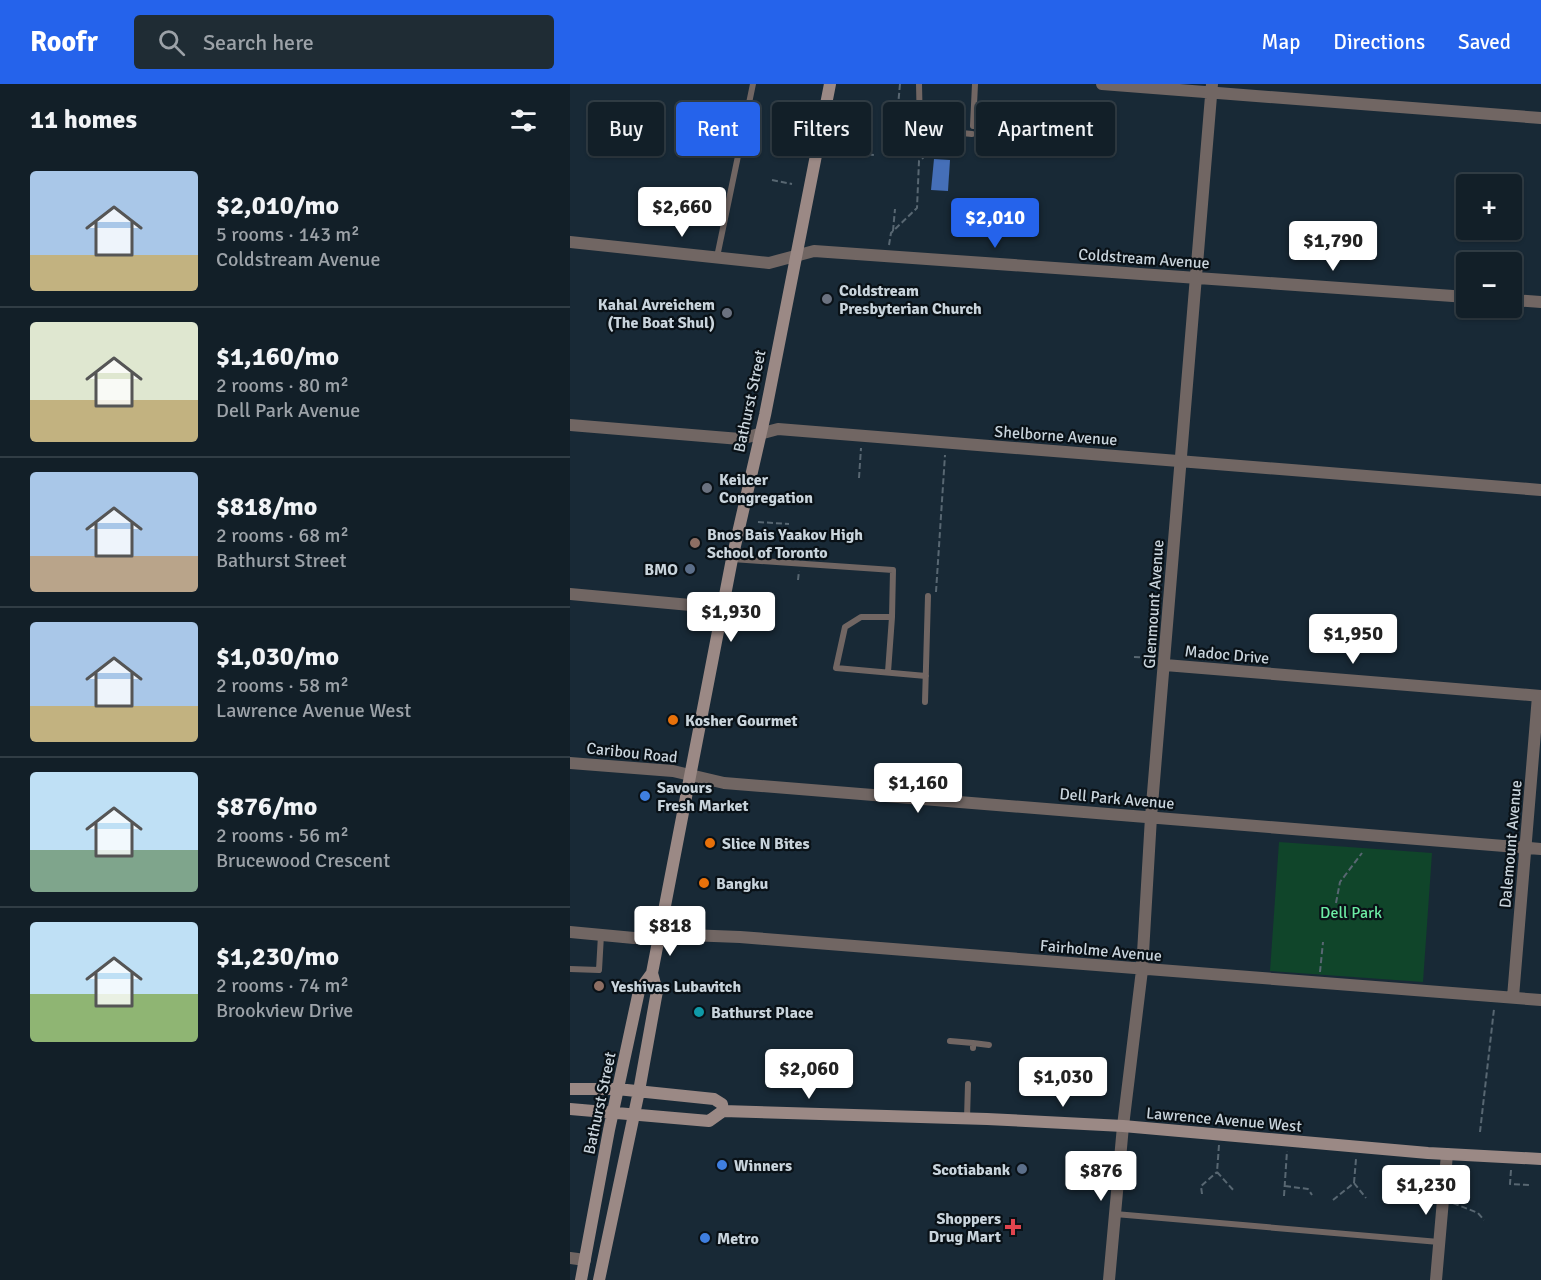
<!DOCTYPE html>
<meta charset="utf-8">
<style>
:root{--surface:#121f28;--page:#1f2c34;--text:#f1f3f6;--muted:#9ca2a8;--line:#313d45;--accent:#2563eb}
body{margin:0;font-family:Signika,sans-serif;background:var(--page);color:var(--text);height:100vh;display:flex;flex-direction:column;font-size:22px;white-space:nowrap}
*{box-sizing:border-box;margin:0}
p{font-size:20px;color:var(--muted)}
.icon{flex:none;width:33px;height:33px;fill:none;stroke:currentColor;stroke-width:2;stroke-linecap:round;stroke-linejoin:round}
.map{position:relative;flex:1;overflow:hidden}
.drawer{display:flex;flex-direction:column;background:var(--surface);width:570px}
.drawer>*{flex:none}
.banner{position:absolute;left:18px;top:18px;width:570px;height:54px;display:flex;gap:12px}
.tools{position:absolute;left:886px;top:90px;display:grid;gap:12px}
.tools a{display:grid;place-items:center;width:66px;height:66px;border-radius:6px;background:var(--surface);box-shadow:0 2px 4px #0004,0 0 0 2px var(--line);font-size:30px}
.price{position:absolute;translate:-50% -51px;padding:0 14px;border-radius:6px;background:#fff;color:#222;font-size:20px;line-height:39px;filter:drop-shadow(0 2px 3px #0008)}
.price::after{content:'';position:absolute;left:50%;top:36px;width:18px;height:14px;margin-left:-9px;background:inherit;clip-path:polygon(0 0,100% 0,50% 100%)}
.price.active{background:var(--accent);color:#fff}
ul{padding:0;list-style:none}
li{display:flex;align-items:center;gap:18px;height:150px;padding:0 30px}
li+li{border-top:2px solid var(--line)}
li span{display:grid;place-items:center;flex:none;width:168px;height:120px;border-radius:6px;color:#555}
li>.icon{margin-inline-start:auto}
span .icon{width:72px;height:72px;fill:#fffc;stroke-width:1}
li b{font-size:26px}
h2{display:flex;justify-content:space-between;align-items:center;height:72px;padding:0 30px;font-size:26px}
.pill{padding:0 21px;border-radius:6px;background:var(--surface);box-shadow:0 2px 4px #0004,0 0 0 2px var(--line);font-size:21px;line-height:54px}
.pill.active{background:var(--accent);color:#fff}
header{display:flex;align-items:center;gap:36px;box-sizing:border-box;height:84px;padding:0 30px;background:var(--accent);color:#fff}
header strong{font-size:28px}
nav{display:flex;gap:33px;margin-inline-start:auto;font-size:21px}
.search{width:420px;height:54px;background:var(--page);display:flex;align-items:center;gap:15px;box-sizing:border-box;padding:0 21px;border-radius:6px;color:var(--muted);font-size:22px}
main{display:flex;flex:1;min-height:0}
.map>svg:first-child{display:block}
.green{fill:#10452a}
.water{fill:#456fb8}
.lines{fill:none;stroke-linecap:round;stroke-linejoin:round}
.path{stroke:#586772;stroke-width:2;stroke-dasharray:6 3;stroke-linecap:butt}
.service{stroke:#716663;stroke-width:6}
.minor{stroke:#716663;stroke-width:12}
.secondary{stroke:#9b8985;stroke-width:12}
.worship-dot{fill:#6b7280;stroke:#091117;stroke-width:2}
.education-dot{fill:#8d6e63;stroke:#091117;stroke-width:2}
.service-dot{fill:#5c6f8a;stroke:#091117;stroke-width:2}
.food-dot{fill:#e8710a;stroke:#091117;stroke-width:2}
.shop-dot{fill:#3f7fe0;stroke:#091117;stroke-width:2}
.culture-dot{fill:#0f9aa8;stroke:#091117;stroke-width:2}
.health-dot{fill:#e0444e;stroke:#091117;stroke-width:2}
.labels{text-anchor:middle;stroke-width:4.5;stroke-linejoin:round;paint-order:stroke}
.street-label{font-size:16px;fill:#c9d4dc;stroke:#091117}
.poi-label{font-size:16px;font-weight:bold;fill:#c9d4dc;stroke:#091117;text-anchor:start}
.park-label{font-size:16px;fill:#6ceca4;stroke:#091117}
</style>
<header>
<strong>Roofr</strong>
<div class="search"><svg class="icon" aria-label="search" viewBox="0 0 24 24"><circle cx="10" cy="10" r="6"/><path d="M15 15l6 6"/></svg>Search here</div>
<nav><a>Map</a><a>Directions</a><a>Saved</a></nav>
</header>
<main>
<section class="drawer">
<h2>11 homes<svg class="icon" aria-label="filters" viewBox="0 0 24 24"><path d="M4 7h16M4 17h16"/><circle cx="9" cy="7" r="2"/><circle cx="15" cy="17" r="2"/></svg></h2>
<ul>
<li><span style="background:linear-gradient(#a9c7e8 70%,#c2b280 0)"><svg class="icon" aria-label="home" viewBox="0 0 24 24"><path d="M3 11l9-7 9 7M6 9v11h12V9"/></svg></span><div><b>$2,010/mo</b><p>5 rooms · 143 m²</p><p>Coldstream Avenue</p></div></li>
<li><span style="background:linear-gradient(#dfe7d0 65%,#c2b280 0)"><svg class="icon" aria-label="home" viewBox="0 0 24 24"><path d="M3 11l9-7 9 7M6 9v11h12V9"/></svg></span><div><b>$1,160/mo</b><p>2 rooms · 80 m²</p><p>Dell Park Avenue</p></div></li>
<li><span style="background:linear-gradient(#a9c7e8 70%,#b9a48a 0)"><svg class="icon" aria-label="home" viewBox="0 0 24 24"><path d="M3 11l9-7 9 7M6 9v11h12V9"/></svg></span><div><b>$818/mo</b><p>2 rooms · 68 m²</p><p>Bathurst Street</p></div></li>
<li><span style="background:linear-gradient(#a9c7e8 70%,#c2b280 0)"><svg class="icon" aria-label="home" viewBox="0 0 24 24"><path d="M3 11l9-7 9 7M6 9v11h12V9"/></svg></span><div><b>$1,030/mo</b><p>2 rooms · 58 m²</p><p>Lawrence Avenue West</p></div></li>
<li><span style="background:linear-gradient(#bfe0f5 65%,#7fa58c 0)"><svg class="icon" aria-label="home" viewBox="0 0 24 24"><path d="M3 11l9-7 9 7M6 9v11h12V9"/></svg></span><div><b>$876/mo</b><p>2 rooms · 56 m²</p><p>Brucewood Crescent</p></div></li>
<li><span style="background:linear-gradient(#bfe0f5 60%,#8fb573 0)"><svg class="icon" aria-label="home" viewBox="0 0 24 24"><path d="M3 11l9-7 9 7M6 9v11h12V9"/></svg></span><div><b>$1,230/mo</b><p>2 rooms · 74 m²</p><p>Brookview Drive</p></div></li>
</ul>
</section>
<div class="map">
<svg width="971" height="1196" viewBox="0 0 971 1196">
<rect width="100%" height="100%" fill="#182936"/>
<path class="green" d="M709 758 862 769 853 898 700 887Z"/>
<path class="water" d="M364 75 380 76 378 107 361 106Z"/>
<g class="lines">
<path class="path" d="M330 0 328 22 342 23
M262 67 305 71
M202 96 222 100
M323 147 325 125
M319 161 321 149 347 124 349 77 353 74 360 55
M289 394 291 364
M188 438 219 440
M228 496 229 487
M366 508 375 371
M564 573 582 574
M766 819 770 798 792 769
M750 888 753 858
M910 1048 924 925
M649 1061 647 1088 665 1108
M941 1086 940 1100 959 1101
M784 1099 786 1075
M715 1102 738 1105 742 1111
M632 1110 631 1102 647 1088
M714 1112 717 1067
M763 1116 784 1099 796 1114
M883 1119 908 1129 914 1136"/>
<path class="service" d="M349 0 350 45 402 50
M403 42 405 0
M147 173 183 0
M162 475 323 486 322 533H291L275 543 266 584 356 592
M318 588 322 533
M355 618 358 512
M0 885 29 886 31 851
M380 957 403 959V964
M403 959 419 961
M397 1034 398 1000
M545 1130 869 1158"/>
<path class="minor" d="M532 0 971 34
M0 158 199 179 244 167 897 213
M942 216 971 218
M0 341 170 355 208 345 971 406
M0 510 153 524
M595 581 971 612
M0 679 103 687 154 699 971 765
M0 848 64 854 118 851 170 853 971 916
M943 913 968 612
M0 1174 15 1176
M539 1196 553 1042 572 886 581 733 642 0
M866 1196 877 1070"/>
<path class="secondary" d="M0 1005H47L144 1015 152 1020 153 1027
M0 1025 139 1037 153 1027 417 1035 553 1042 858 1069 971 1075
M11 1196 39 1046 69 907 82 889 162 475 195 331 260 0
M29 1196 69 1007 87 907 82 889"/>
</g>
<g class="worship-dot">
<circle cx="257" cy="215" r="6"/>
<circle cx="157" cy="229" r="6"/>
<circle cx="137" cy="404" r="6"/>
</g>
<g class="education-dot">
<circle cx="125" cy="459" r="6"/>
<circle cx="29" cy="902" r="6"/>
</g>
<g class="service-dot">
<circle cx="120" cy="485" r="6"/>
<circle cx="452" cy="1085" r="6"/>
</g>
<g class="food-dot">
<circle cx="103" cy="636" r="6"/>
<circle cx="140" cy="759" r="6"/>
<circle cx="134" cy="799" r="6"/>
</g>
<g class="shop-dot">
<circle cx="75" cy="712" r="6"/>
<circle cx="152" cy="1081" r="6"/>
<circle cx="135" cy="1154" r="6"/>
</g>
<circle class="culture-dot" cx="129" cy="928" r="6"/>
<path class="health-dot" d="M440 1134h6v6h6v6h-6v6h-6v-6h-6v-6h6z"/>
<g class="labels">
<g class="street-label">
<text transform="translate(574 174) rotate(4)" y="6">Coldstream Avenue</text>
<text transform="translate(179 317) rotate(-78)" y="6">Bathurst Street</text>
<text transform="translate(486 351) rotate(4)" y="6">Shelborne Avenue</text>
<text transform="translate(583 520) rotate(-86)" y="6">Glenmount Avenue</text>
<text transform="translate(657 570) rotate(5)" y="6">Madoc Drive</text>
<text transform="translate(62 668) rotate(6)" y="6">Caribou Road</text>
<text transform="translate(547 714) rotate(5)" y="6">Dell Park Avenue</text>
<text transform="translate(940 760) rotate(-85)" y="6">Dalemount Avenue</text>
<text transform="translate(531 866) rotate(5)" y="6">Fairholme Avenue</text>
<text transform="translate(29 1019) rotate(-78)" y="6">Bathurst Street</text>
<text transform="translate(654 1035) rotate(5)" y="6">Lawrence Avenue West</text>
</g>
<g class="poi-label">
<text x="269" y="212">Coldstream<tspan x="269" dy="18">Presbyterian Church</tspan></text>
<text x="145" y="226" text-anchor="end">Kahal Avreichem<tspan x="145" dy="18">(The Boat Shul)</tspan></text>
<text x="149" y="401">Keilcer<tspan x="149" dy="18">Congregation</tspan></text>
<text x="137" y="456">Bnos Bais Yaakov High<tspan x="137" dy="18">School of Toronto</tspan></text>
<text x="108" y="491" text-anchor="end">BMO</text>
<text x="115" y="642">Kosher Gourmet</text>
<text x="87" y="709">Savours<tspan x="87" dy="18">Fresh Market</tspan></text>
<text x="152" y="765">Slice N Bites</text>
<text x="146" y="805">Bangku</text>
<text x="41" y="908">Yeshivas Lubavitch</text>
<text x="141" y="934">Bathurst Place</text>
<text x="164" y="1087">Winners</text>
<text x="440" y="1091" text-anchor="end">Scotiabank</text>
<text x="431" y="1140" text-anchor="end">Shoppers<tspan x="431" dy="18">Drug Mart</tspan></text>
<text x="147" y="1160">Metro</text>
</g>
<g class="park-label">
<text x="781" y="834">Dell Park</text>
</g>
</g>
</svg>
<div class="tools">
<a>+</a>
<a>−</a>
</div>
<b class="price" style="left:112px;top:154px">$2,660</b>
<b class="price active" style="left:425px;top:165px">$2,010</b>
<b class="price" style="left:763px;top:188px">$1,790</b>
<b class="price" style="left:161px;top:559px">$1,930</b>
<b class="price" style="left:783px;top:581px">$1,950</b>
<b class="price" style="left:348px;top:730px">$1,160</b>
<b class="price" style="left:100px;top:873px">$818</b>
<b class="price" style="left:239px;top:1016px">$2,060</b>
<b class="price" style="left:493px;top:1024px">$1,030</b>
<b class="price" style="left:531px;top:1118px">$876</b>
<b class="price" style="left:856px;top:1132px">$1,230</b>
<div class="banner">
<a class="pill">Buy</a>
<a class="pill active">Rent</a>
<a class="pill">Filters</a>
<a class="pill">New</a>
<a class="pill">Apartment</a>
</div>
</div>
</main>
